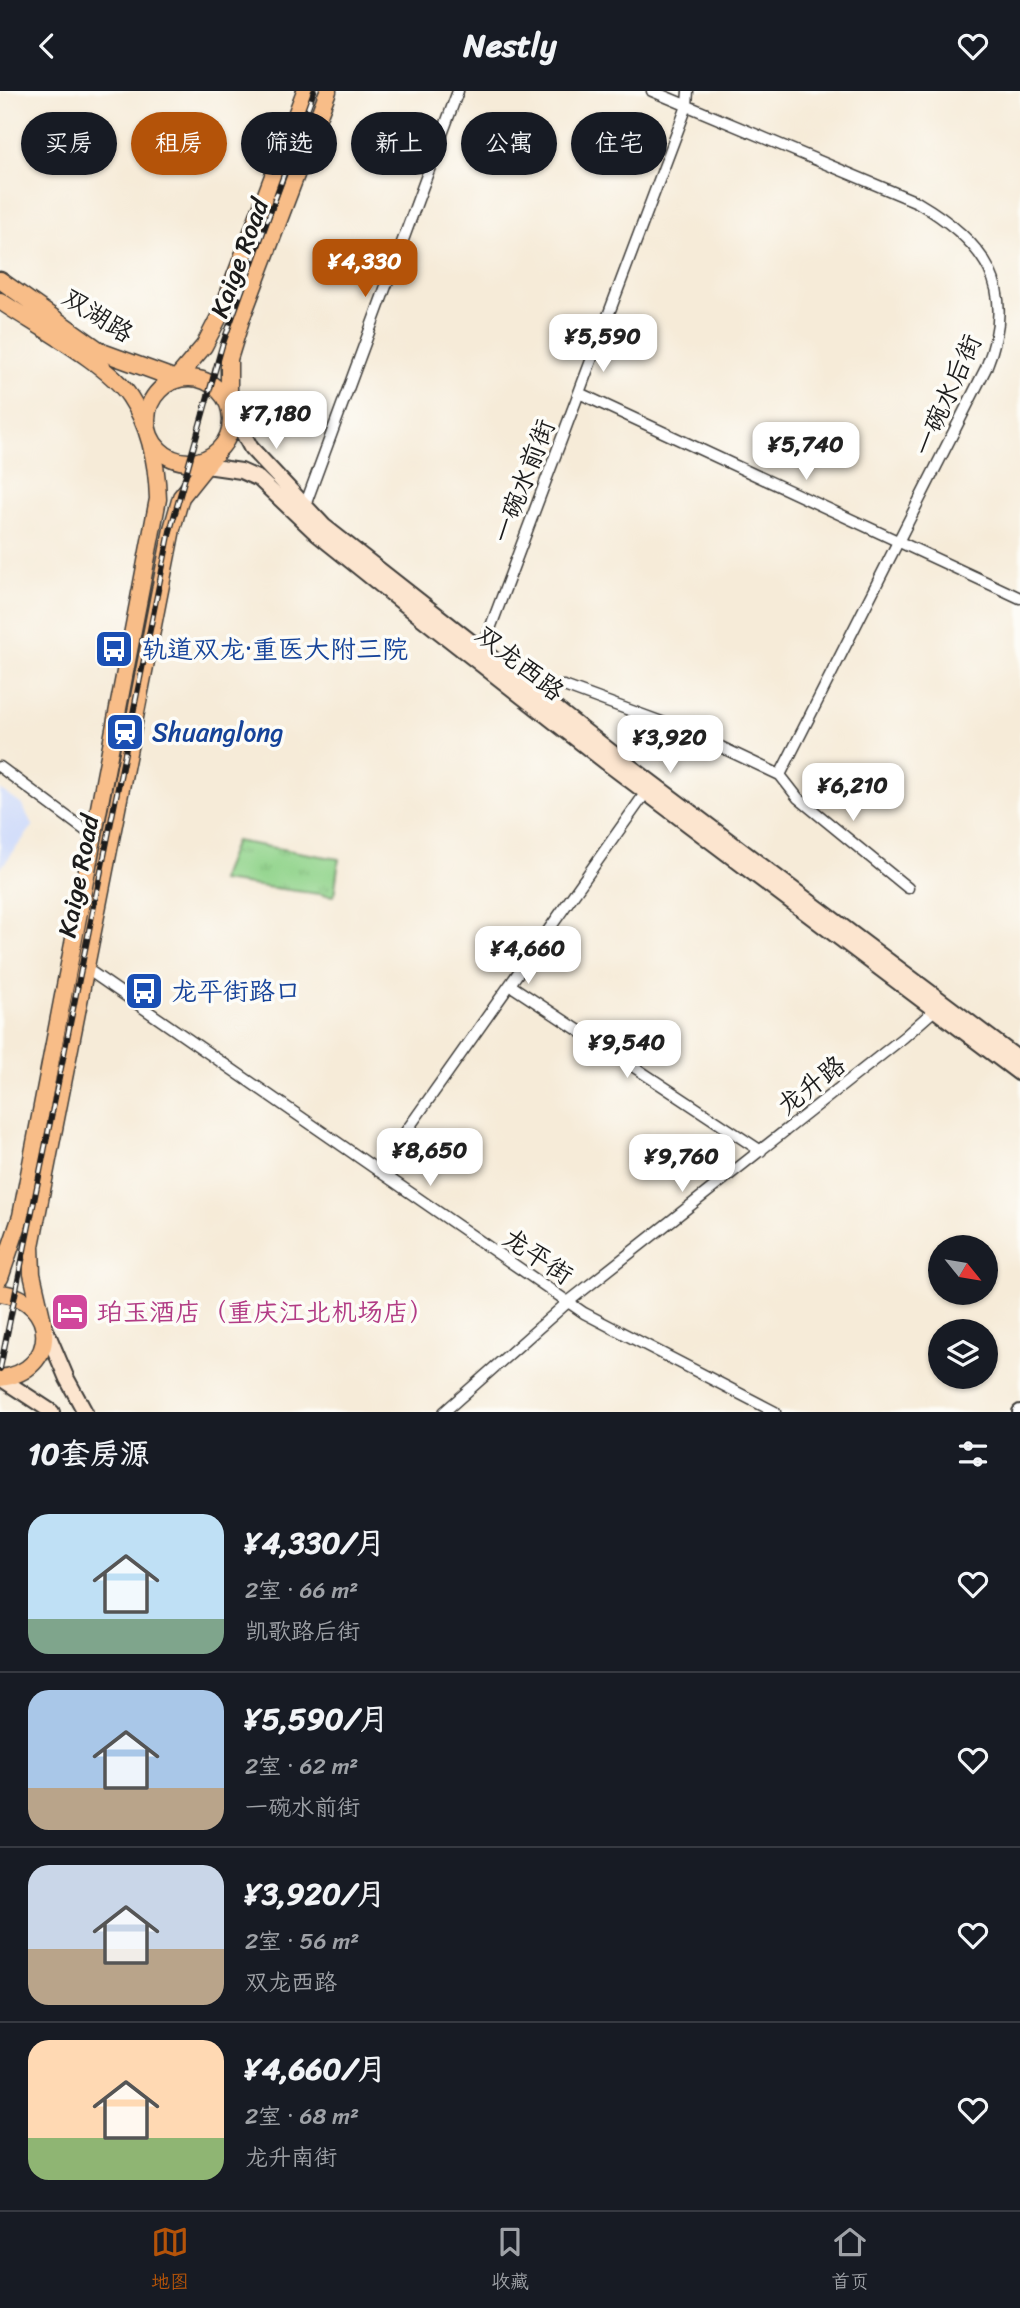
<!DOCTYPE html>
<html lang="zh">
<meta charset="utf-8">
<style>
:root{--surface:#171b24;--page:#20242c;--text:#f1f3f6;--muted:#9ea1a6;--line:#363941;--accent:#b45309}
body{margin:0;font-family:Sriracha,"LXGW WenKai TC",sans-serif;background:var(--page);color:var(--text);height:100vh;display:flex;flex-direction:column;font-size:26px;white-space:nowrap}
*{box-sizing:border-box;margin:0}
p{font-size:23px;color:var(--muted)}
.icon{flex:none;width:38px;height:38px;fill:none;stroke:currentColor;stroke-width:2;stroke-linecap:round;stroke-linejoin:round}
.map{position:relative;height:1321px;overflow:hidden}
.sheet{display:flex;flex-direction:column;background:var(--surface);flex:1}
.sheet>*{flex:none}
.top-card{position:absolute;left:21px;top:21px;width:978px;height:63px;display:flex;gap:14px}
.needle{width:46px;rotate:120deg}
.tools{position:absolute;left:928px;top:1144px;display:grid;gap:14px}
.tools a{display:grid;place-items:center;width:70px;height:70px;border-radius:50%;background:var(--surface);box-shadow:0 2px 5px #0004;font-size:35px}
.price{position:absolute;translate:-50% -60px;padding:0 16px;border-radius:14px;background:#fff;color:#222;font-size:23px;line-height:46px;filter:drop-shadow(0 2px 4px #0008)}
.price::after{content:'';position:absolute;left:50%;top:42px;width:21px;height:16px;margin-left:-10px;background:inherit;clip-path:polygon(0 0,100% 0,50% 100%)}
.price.active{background:var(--accent);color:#fff}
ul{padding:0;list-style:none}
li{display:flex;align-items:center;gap:21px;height:175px;padding:0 28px}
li+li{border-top:2px solid var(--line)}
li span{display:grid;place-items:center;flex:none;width:196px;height:140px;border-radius:21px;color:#555}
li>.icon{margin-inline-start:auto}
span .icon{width:84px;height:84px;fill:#fffc;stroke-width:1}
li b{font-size:30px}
h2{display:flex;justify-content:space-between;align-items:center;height:84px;padding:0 28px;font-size:30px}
.tag{padding:0 24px;border-radius:32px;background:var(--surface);box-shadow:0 2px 5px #0004;font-size:24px;line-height:63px}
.tag.active{background:var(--accent);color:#fff}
header{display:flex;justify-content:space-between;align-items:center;height:91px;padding:0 28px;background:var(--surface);font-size:32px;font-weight:700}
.dock{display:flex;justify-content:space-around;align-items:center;height:98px;border-top:2px solid var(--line);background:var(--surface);font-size:19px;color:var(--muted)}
.dock a{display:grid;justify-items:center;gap:4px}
.dock .active{color:var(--accent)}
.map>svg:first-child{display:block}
.built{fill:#cedafa}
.park{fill:url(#park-tufts);stroke:#577854;stroke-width:2}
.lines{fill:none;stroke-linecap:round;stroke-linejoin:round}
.minor-casing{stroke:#3d3b38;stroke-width:13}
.tertiary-casing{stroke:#3d3b38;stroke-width:16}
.secondary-casing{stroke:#3d3b38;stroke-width:18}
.primary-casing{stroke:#3d3b38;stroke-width:19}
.minor{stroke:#fff;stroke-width:10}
.tertiary{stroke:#fff;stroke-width:12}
.secondary{stroke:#fce5cf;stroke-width:14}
.primary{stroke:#f8bd88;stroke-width:16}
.rail-casing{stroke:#1c1c1c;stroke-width:6}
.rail{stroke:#fdfcf7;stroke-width:3.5;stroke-dasharray:10;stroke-linecap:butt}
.labels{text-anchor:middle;stroke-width:7;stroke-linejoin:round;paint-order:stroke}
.street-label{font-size:26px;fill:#1c1c1c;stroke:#fdfcf7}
.transit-label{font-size:26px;fill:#164399;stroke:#fdfcf7;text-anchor:start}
.hotel-label{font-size:26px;fill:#b23c85;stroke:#fdfcf7;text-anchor:start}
</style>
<header><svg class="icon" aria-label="back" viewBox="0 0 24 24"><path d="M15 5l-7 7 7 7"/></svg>Nestly<svg class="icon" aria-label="heart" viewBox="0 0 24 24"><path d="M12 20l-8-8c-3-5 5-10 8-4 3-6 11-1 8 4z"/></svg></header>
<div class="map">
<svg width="1020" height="1321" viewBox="0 0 1020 1321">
<defs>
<pattern id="park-tufts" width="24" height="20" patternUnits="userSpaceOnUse" patternTransform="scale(1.75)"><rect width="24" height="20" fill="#92d48c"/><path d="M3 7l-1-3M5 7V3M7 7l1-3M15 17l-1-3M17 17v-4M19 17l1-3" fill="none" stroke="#7db578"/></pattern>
</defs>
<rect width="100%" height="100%" fill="#fdfcf7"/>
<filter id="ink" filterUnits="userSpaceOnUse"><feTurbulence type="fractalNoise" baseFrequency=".0143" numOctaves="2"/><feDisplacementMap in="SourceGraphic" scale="14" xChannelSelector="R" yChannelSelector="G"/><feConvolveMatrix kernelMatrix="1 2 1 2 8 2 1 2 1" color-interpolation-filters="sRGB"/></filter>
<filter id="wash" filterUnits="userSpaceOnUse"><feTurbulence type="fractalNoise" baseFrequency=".00686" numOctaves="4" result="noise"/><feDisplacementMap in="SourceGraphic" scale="28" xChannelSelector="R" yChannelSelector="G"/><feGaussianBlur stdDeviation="1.57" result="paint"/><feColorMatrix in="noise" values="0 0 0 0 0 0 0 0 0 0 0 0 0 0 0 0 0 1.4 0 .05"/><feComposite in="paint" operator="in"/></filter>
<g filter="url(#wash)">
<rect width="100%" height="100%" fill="#f6ebd8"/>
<path class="built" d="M0 698 22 714 33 735 0 778Z"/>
<path class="park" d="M235 750 339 768 334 805 220 790Z"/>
</g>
<g filter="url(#ink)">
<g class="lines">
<defs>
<path id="minor" d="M652 0 917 111C985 151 1019 197 986 277L780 684
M579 302 1020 507
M303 420 458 0
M482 559 687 15 688 0
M531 598 564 595 689 641 780 684 798 707 908 797
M0 676 93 745
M84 876 584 1222 775 1321
M510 894 761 1060
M378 1080 649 697
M444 1321 568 1211 904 946 938 916"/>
<path id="tertiary" d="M1019 1321 1020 1320"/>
<path id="secondary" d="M229 316 251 357 324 435 619 667 1020 969
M186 372 241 380 259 388 317 443 423 528 612 676 1020 983
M44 1234 67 1288 85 1321
M0 1287 52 1321"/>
<path id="primary" d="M0 189 102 261 176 288
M0 210C34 233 109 273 130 306 150 336 157 373 158 408L21 1125 0 1187
M147 329a42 42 0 1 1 84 0a42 42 0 1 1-84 0Z
M176 288 204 255 222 220 305 0
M229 316V268L242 226 328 0
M0 1202C59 1208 59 1281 0 1287
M43 1231 32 1183 31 1155 172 438 181 406 217 361"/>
</defs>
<use href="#minor" class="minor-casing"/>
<use href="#tertiary" class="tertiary-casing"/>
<use href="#secondary" class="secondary-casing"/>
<use href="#primary" class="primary-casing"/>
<use href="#minor" class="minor"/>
<use href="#tertiary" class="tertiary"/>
<use href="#secondary" class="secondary"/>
<use href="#primary" class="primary"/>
<defs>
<path id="rail" d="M0 1278 170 440 222 255 314 0"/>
</defs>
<use href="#rail" class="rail-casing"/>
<use href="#rail" class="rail"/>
</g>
</g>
<defs>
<symbol id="bus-square" viewBox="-11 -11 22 22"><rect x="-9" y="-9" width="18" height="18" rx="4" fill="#1a4fb4" stroke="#fdfcf7"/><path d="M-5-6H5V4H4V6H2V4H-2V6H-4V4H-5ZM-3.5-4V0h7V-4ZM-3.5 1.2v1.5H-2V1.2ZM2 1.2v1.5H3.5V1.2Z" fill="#fff"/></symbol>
<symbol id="station-square" viewBox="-11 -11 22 22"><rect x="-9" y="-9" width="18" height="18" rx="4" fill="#1a4fb4" stroke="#fdfcf7"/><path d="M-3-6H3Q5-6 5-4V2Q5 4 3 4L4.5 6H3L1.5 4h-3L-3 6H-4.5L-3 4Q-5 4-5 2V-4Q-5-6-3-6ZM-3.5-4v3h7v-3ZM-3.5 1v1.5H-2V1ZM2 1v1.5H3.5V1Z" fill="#fff"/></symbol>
<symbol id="hotel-square" viewBox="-11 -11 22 22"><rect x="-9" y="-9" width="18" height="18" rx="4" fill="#d1479c" stroke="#fdfcf7"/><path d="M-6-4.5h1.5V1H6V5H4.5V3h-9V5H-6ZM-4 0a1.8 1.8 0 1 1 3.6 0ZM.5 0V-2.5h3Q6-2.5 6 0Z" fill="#fff"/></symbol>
</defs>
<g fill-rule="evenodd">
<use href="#bus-square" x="92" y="536" width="44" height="44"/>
<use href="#station-square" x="103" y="619" width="44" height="44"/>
<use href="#bus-square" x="122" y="878" width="44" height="44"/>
<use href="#hotel-square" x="48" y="1199" width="44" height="44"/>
</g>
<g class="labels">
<g class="street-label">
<text transform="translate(239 167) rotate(-70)" y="9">Kaige Road</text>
<text transform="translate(98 224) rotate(32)" y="9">双湖路</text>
<text transform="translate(947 304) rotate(-66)" y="9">一碗水后街</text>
<text transform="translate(523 390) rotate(-69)" y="9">一碗水前街</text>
<text transform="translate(520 572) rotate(38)" y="9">双龙西路</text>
<text transform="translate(78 785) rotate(-79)" y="9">Kaige Road</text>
<text transform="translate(811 994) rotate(-38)" y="9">龙升路</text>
<text transform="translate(538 1165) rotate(34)" y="9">龙平街</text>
</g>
<g class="transit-label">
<text x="141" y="567">轨道双龙·重医大附三院</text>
<text x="152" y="650">Shuanglong</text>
<text x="171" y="909">龙平街路口</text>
</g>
<g class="hotel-label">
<text x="97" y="1230">珀玉酒店（重庆江北机场店）</text>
</g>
</g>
</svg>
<div class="tools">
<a><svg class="needle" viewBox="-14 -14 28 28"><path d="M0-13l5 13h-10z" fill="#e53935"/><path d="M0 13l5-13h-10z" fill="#9ea1a6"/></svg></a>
<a><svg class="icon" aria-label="layers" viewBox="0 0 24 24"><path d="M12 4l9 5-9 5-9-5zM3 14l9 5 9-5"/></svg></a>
</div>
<b class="price active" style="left:365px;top:208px">¥4,330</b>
<b class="price" style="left:603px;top:283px">¥5,590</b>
<b class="price" style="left:276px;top:360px">¥7,180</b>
<b class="price" style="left:806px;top:391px">¥5,740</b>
<b class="price" style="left:670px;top:684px">¥3,920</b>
<b class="price" style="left:853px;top:732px">¥6,210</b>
<b class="price" style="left:528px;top:895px">¥4,660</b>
<b class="price" style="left:627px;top:989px">¥9,540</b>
<b class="price" style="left:430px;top:1097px">¥8,650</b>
<b class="price" style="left:682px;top:1103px">¥9,760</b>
<div class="top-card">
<a class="tag">买房</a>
<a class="tag active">租房</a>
<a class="tag">筛选</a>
<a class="tag">新上</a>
<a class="tag">公寓</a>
<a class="tag">住宅</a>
</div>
</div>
<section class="sheet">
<h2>10套房源<svg class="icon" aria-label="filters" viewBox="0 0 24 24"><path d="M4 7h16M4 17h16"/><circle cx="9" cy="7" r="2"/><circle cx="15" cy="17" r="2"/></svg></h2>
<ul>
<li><span style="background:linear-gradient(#bfe0f5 75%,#7fa58c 0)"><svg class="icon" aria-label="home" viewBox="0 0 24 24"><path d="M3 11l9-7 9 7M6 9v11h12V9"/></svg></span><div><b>¥4,330/月</b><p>2室 · 66 m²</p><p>凯歌路后街</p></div><svg class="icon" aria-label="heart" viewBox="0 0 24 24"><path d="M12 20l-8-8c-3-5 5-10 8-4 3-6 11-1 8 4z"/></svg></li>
<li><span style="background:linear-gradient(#a9c7e8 70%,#b9a48a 0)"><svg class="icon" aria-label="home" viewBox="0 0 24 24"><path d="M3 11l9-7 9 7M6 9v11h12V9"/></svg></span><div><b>¥5,590/月</b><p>2室 · 62 m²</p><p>一碗水前街</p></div><svg class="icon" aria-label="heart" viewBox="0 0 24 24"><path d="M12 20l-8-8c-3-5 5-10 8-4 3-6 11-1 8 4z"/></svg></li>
<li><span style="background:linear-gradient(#c9d6e8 60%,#b9a48a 0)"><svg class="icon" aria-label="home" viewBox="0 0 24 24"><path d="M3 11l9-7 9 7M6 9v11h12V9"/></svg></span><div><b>¥3,920/月</b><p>2室 · 56 m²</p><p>双龙西路</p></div><svg class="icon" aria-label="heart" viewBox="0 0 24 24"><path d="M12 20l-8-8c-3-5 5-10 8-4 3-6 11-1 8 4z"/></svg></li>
<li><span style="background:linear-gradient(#ffd9b3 70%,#8fb573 0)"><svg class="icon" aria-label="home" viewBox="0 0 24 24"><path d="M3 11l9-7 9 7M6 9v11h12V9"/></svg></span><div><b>¥4,660/月</b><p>2室 · 68 m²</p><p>龙升南街</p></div><svg class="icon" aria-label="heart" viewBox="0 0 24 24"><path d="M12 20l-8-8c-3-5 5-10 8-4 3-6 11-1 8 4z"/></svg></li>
</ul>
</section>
<nav class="dock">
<a class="active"><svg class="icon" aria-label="map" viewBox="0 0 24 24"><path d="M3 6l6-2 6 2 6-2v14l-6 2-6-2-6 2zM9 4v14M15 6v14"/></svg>地图</a>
<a><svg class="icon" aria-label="saved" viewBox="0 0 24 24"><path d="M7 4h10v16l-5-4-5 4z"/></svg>收藏</a>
<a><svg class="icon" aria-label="home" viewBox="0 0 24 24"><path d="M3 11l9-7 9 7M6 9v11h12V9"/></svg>首页</a>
</nav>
